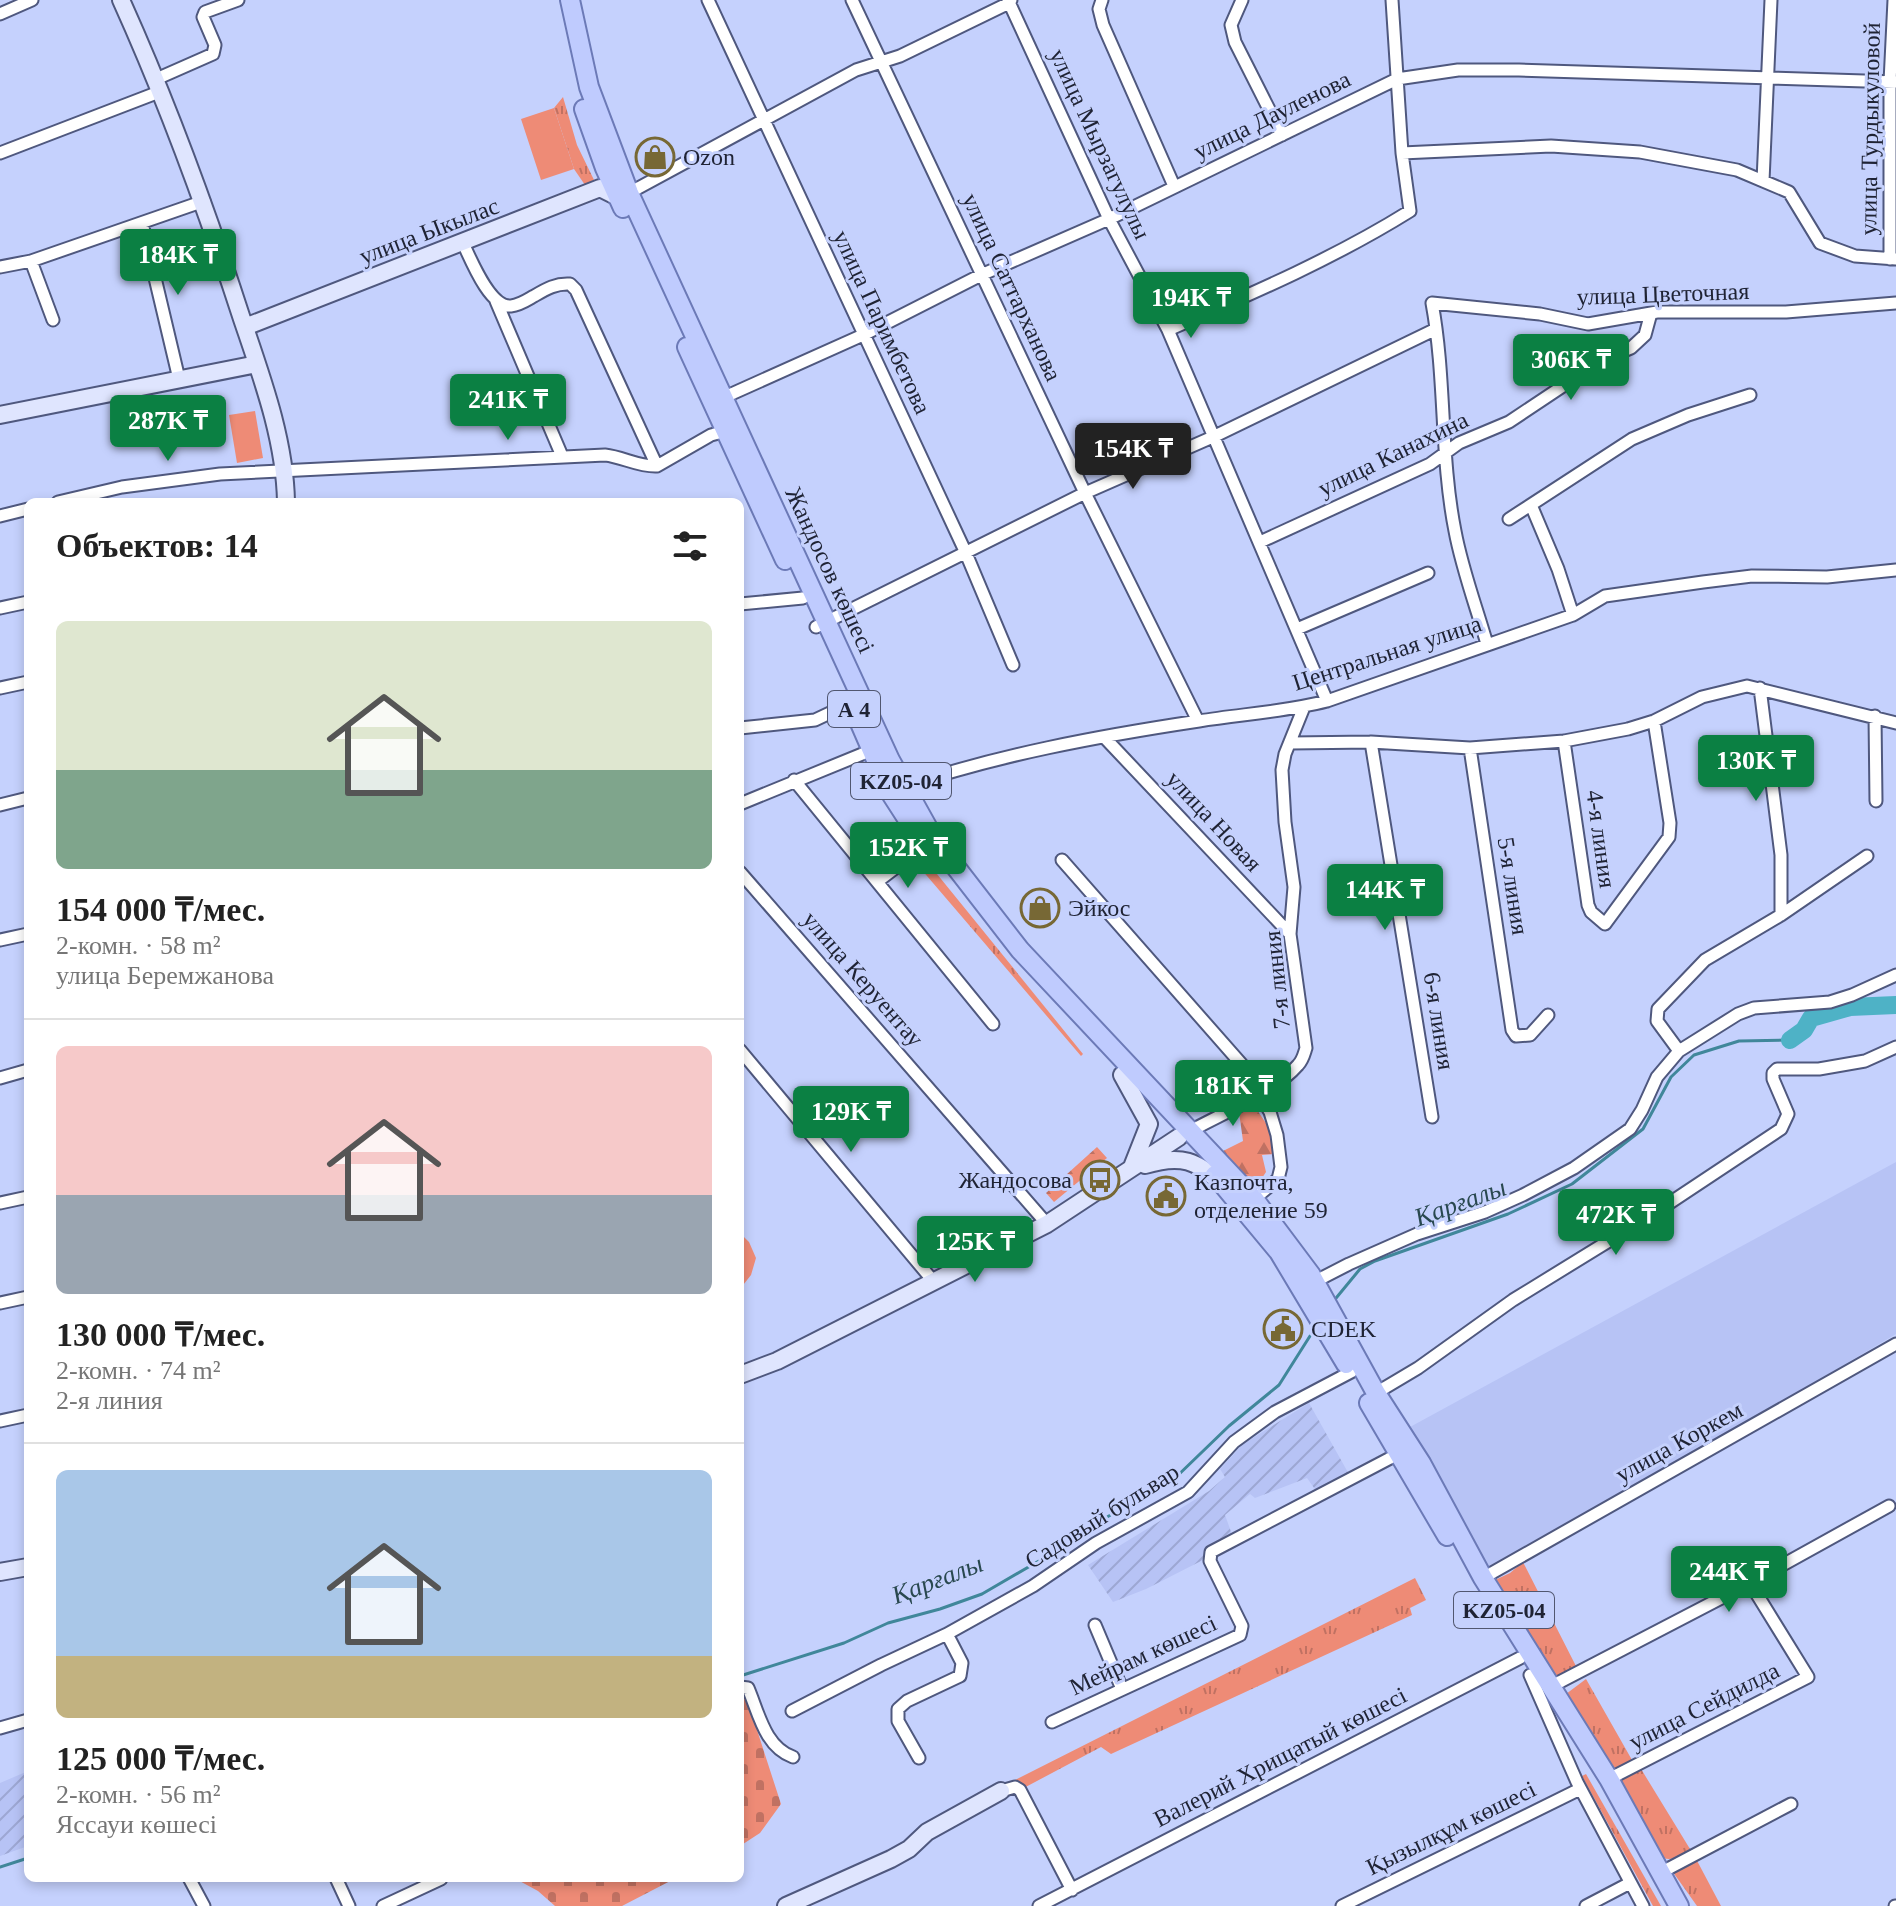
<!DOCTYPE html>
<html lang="ru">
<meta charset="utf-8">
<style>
:root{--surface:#fff;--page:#f2f2f2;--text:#222;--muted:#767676;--line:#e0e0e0;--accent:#0b8043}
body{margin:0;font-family:Georgia,serif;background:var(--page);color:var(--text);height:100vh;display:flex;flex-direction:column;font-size:30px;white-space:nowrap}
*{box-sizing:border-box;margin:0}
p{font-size:26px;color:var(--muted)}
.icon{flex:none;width:44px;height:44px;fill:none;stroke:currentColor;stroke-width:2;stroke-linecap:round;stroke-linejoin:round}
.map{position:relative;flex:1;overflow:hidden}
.sheet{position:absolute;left:24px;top:498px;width:720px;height:1384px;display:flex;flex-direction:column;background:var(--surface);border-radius:12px;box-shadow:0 4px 12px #0003}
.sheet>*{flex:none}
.price{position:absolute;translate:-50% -68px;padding:0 18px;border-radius:8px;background:var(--accent);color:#fff;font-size:26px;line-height:52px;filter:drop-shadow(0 2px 4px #0008)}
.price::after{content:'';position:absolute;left:50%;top:48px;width:24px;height:18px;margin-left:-12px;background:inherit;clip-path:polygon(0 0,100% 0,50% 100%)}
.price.current{background:#222;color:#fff}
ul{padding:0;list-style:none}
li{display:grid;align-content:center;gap:16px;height:424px;padding:0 32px}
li+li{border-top:2px solid var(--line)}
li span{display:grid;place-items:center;height:248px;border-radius:12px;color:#555}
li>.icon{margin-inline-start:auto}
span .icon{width:144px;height:144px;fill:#fffc;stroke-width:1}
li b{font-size:34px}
h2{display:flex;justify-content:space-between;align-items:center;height:96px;padding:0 32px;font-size:34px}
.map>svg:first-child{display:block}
.built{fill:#b7c3f5}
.industrial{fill:url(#industrial-furrows)}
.grass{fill:url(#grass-tufts)}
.forest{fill:url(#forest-firs)}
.cemetery{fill:url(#cemetery-stones)}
.pitch{fill:#ee8b76}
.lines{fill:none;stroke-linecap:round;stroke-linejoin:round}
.stream{stroke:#40879a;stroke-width:3}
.river{stroke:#4eb2c6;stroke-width:18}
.street-casing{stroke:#4f587e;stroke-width:15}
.secondary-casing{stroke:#4f587e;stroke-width:20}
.primary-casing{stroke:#6c7ab7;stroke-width:22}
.street{stroke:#fff;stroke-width:11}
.secondary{stroke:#dfe5fe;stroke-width:16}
.primary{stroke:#bfcbfe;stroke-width:18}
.labels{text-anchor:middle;stroke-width:6;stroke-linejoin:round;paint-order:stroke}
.shield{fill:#c5d1fd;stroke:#515770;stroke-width:2}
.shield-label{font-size:22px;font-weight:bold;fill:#1f2334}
.street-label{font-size:24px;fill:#1f2334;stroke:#c5d1fd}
.poi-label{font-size:24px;fill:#1f2334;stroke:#c5d1fd;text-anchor:start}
.water-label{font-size:26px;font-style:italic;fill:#29484f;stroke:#c5d1fd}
</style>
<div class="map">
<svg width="1896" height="1906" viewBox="0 0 1896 1906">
<defs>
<pattern id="industrial-furrows" width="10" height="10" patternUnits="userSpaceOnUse" patternTransform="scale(2)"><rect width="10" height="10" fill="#b7c3f5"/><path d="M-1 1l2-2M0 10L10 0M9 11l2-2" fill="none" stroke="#9da7d3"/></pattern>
<pattern id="grass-tufts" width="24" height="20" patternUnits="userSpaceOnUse" patternTransform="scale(2)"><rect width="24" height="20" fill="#ee8b76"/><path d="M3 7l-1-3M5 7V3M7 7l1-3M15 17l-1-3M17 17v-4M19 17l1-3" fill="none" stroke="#c07162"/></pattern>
<pattern id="forest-firs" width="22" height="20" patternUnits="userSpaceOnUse" patternTransform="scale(2)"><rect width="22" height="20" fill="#ee8b76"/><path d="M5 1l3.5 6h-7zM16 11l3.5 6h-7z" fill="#c07162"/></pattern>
<pattern id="cemetery-stones" width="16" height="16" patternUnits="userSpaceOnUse" patternTransform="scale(2)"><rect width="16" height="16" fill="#ee8b76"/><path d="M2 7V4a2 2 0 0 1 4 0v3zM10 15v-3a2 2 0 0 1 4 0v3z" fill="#c07162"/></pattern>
</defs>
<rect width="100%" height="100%" fill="#c5d1fd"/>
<path class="built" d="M1896 1162V1334L1488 1575 1472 1581 1399 1433Z"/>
<path class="industrial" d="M1309 1403 1350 1476 1319 1495 1307 1478 1255 1498 1250 1494 1225 1515 1234 1540 1204 1554 1205 1559 1146 1589 1113 1602 1088 1565 1209 1491 1225 1477 1220 1469 1243 1444Z
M28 1771V1846L0 1856V1783Z"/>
<path class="grass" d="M563 97 577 145 594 180 585 185 574 169 554 108Z
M924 858 1083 1054 1081 1056 915 862Z
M1523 1562 1579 1672 1553 1685 1495 1580 1510 1573Z
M1415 1578 1426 1600 1410 1608 1412 1615 1111 1754 1101 1747 1020 1790 1015 1787V1780Z
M1586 1679 1632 1760 1613 1769 1562 1697Z
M1638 1764 1690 1849C1678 1856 1671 1864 1658 1855L1615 1776Z
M1586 1774 1661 1906H1653L1582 1776Z
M1694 1855 1721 1906H1697L1670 1868Z"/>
<path class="forest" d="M1257 1110 1270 1129 1274 1154 1262 1155 1266 1172 1254 1190 1223 1151 1243 1141 1239 1112Z
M1097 1147 1107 1158 1054 1202 1046 1193Z"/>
<path class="cemetery" d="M745 1693 781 1804 760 1833 740 1846V1694Z
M514 1878H676L622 1906H555L538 1891Z"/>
<path class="pitch" d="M554 108 574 169 541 180 521 119Z
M255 411 263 458 237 463 229 415Z
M740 1233 749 1242 756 1258 751 1275 740 1289Z"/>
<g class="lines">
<path class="stream" d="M1332 1303 1360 1269 1375 1261 1508 1214 1572 1184 1643 1129 1671 1077 1694 1055 1739 1041 1790 1040
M740 1676 844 1643 888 1623 940 1609 982 1594 1044 1558 1098 1522 1172 1481 1229 1426 1279 1385 1310 1336
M0 1867 28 1858"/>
<path class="river" d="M1790 1040 1804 1030 1811 1018 1850 1007 1896 1005"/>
<defs>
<path id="street" d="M708 0 965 551 1013 665
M852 0 1085 493 1198 721
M1008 0 1109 219 1168 330 1327 701
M1102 0 1099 9 1103 25 1174 186
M1242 0 1231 25 1235 42 1282 135
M0 14 32 0
M154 80 213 54 215 45 203 17 205 12 238 0
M0 153 159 92
M1402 153 1551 146 1640 152 1737 170 1789 192 1820 243 1855 256 1896 259
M1763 181 1771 0
M629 193 856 70 900 56 1009 3 1011 0
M142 223 179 379
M463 243C471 260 490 308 511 306 520 305 527 300 534 296 546 289 556 283 570 284L576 290 657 466
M1890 259V82L1894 0
M31 261 53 320
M0 267 31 261 204 201
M496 301 562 456
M1168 330C1251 294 1333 259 1410 211L1402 153 1392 0
M718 400 863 335 981 275 1109 219 1397 79 1458 70H1519L1896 82
M58 502 122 487 220 474 605 455C623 457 639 467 657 466L711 435 726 431
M1531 505 1558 569 1573 615
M0 516 28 509
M1509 519 1632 439 1688 415 1750 395
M1260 542 1430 464 1459 443 1509 422 1602 360 1631 348 1645 335 1651 313
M740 604 803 598
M0 608 28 602
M816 627 1085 493 1215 436 1436 329
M1297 629 1428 573
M1487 644C1476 606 1462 569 1455 531 1440 456 1446 378 1432 303L1540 314 1588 324 1657 312H1786L1896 303
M0 688 28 682
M1760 688 1781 855V915
M1875 716 1876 801
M740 728 815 720 851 703
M1105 738 1290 934
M1564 741 1588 905 1591 912 1605 924 1669 837 1670 823 1654 721
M1371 742 1432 1117
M1291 743 1371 742 1470 748 1564 741 1628 729 1654 721 1702 697 1747 686 1896 723
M1470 748 1512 1030 1516 1036 1530 1035 1548 1015
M794 780 993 1024
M900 788C996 755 1099 736 1199 721 1242 714 1285 712 1327 701L1573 615 1605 596 1703 582 1752 576 1827 577 1896 570
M740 804 872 750
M0 805 28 798
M1062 860 1244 1067 1270 1112 1277 1135 1281 1167 1278 1179 1254 1199
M740 872 1047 1224
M878 881 924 846
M0 940 28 934
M740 1050 934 1282
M1679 1051 1657 1021 1658 1009 1705 960 1781 915 1867 856
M0 1078 28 1070
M1185 1134C1218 1115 1274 1093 1298 1065 1303 1060 1304 1054 1306 1048L1290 934 1294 887 1285 822 1282 770 1285 754 1304 707
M0 1203 28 1197
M1310 1284 1349 1264 1417 1234 1485 1212 1523 1195 1574 1168 1630 1129 1642 1110 1657 1077 1679 1051 1738 1014 1754 1008 1830 1002 1852 995 1896 975
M0 1303 28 1297
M1376 1393 1418 1368 1513 1300 1656 1212 1781 1129 1788 1114 1773 1079V1073L1777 1069H1819L1865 1061 1896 1047
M0 1421 28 1415
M1483 1578 1896 1344
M1095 1625 1122 1689
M947 1634 1033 1586 1096 1543 1188 1492 1234 1442 1275 1412 1351 1372
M1530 1675 1577 1782 1643 1906
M740 1687 748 1688C759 1714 765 1747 793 1757
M1550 1687 1750 1583 1889 1506
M792 1711 881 1665 947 1634 962 1663 960 1676 907 1701 898 1709V1721L919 1758
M1052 1722 1240 1635 1242 1626 1210 1561 1211 1552 1398 1454
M0 1728 28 1720
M1609 1779 1808 1677 1750 1583
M1001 1791 1015 1787 1020 1790 1072 1890
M1662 1872 1791 1804
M189 1878 204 1906
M336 1878 349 1906
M383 1906 441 1879
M1039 1906 1520 1658
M1342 1906 1580 1789
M1586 1906 1630 1883
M1895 1906H1896"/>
<path id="secondary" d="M121 0C168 104 207 211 242 319 262 378 285 440 286 502
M245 327 600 188 618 197 623 195
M0 415 257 364
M1122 1075 1149 1124 1132 1167
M1145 1165C1181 1154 1197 1160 1224 1186
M740 1375 777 1361 1047 1224 1179 1137
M0 1572 28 1567
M786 1906 891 1859 909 1849 927 1832 1001 1791"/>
<path id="primary" d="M570 0 589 87 629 193 890 760 934 839 1020 950 1254 1199 1311 1275 1376 1393 1421 1463 1483 1578 1609 1779 1679 1906
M584 109 605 168 623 208
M687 347 785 560
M853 707 890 792 919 837
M1215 1175 1279 1252 1346 1364
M1369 1403 1447 1536"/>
</defs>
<use href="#street" class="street-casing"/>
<use href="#secondary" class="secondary-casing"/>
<use href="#primary" class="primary-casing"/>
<use href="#street" class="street"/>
<use href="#secondary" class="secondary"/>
<use href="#primary" class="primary"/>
</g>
<defs>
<symbol id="shop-ring" viewBox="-11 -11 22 22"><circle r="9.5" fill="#c5d1fd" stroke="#776835" stroke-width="1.5"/><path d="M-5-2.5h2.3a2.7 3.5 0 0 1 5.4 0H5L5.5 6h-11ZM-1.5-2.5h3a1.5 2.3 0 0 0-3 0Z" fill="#776835"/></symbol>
<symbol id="bus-ring" viewBox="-11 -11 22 22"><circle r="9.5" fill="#c5d1fd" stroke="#776835" stroke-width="1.5"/><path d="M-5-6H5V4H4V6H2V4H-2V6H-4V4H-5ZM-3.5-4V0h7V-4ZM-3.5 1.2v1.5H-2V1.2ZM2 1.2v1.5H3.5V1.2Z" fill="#776835"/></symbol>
<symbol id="civic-ring" viewBox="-11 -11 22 22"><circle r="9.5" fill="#c5d1fd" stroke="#776835" stroke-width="1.5"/><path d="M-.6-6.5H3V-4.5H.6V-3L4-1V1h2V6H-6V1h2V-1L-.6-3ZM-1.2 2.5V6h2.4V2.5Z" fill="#776835"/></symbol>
</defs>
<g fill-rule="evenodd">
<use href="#shop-ring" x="633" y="135" width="44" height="44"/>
<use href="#shop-ring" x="1018" y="886" width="44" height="44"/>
<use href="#bus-ring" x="1078" y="1158" width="44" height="44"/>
<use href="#civic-ring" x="1144" y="1174" width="44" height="44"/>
<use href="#civic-ring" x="1261" y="1307" width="44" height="44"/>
</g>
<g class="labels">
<g class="shield">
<rect x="828" y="691" width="52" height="36" rx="6"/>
<rect x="851" y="763" width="100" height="36" rx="6"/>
<rect x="1454" y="1592" width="100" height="36" rx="6"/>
</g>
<g class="shield-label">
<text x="854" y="717">А 4</text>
<text x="901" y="789">KZ05-04</text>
<text x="1504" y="1618">KZ05-04</text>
</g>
<g class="street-label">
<text transform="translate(1272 115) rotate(-26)" y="8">улица Дауленова</text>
<text transform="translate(1870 129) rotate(-89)" y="8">улица Турдыкуловой</text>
<text transform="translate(1100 144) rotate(65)" y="8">улица Мырзагулулы</text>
<text transform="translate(429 231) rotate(-21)" y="8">улица Ыкылас</text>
<text transform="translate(1012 287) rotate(65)" y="8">улица Саттарханова</text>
<text transform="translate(1663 294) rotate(-2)" y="8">улица Цветочная</text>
<text transform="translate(882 322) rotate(65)" y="8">улица Паримбетова</text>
<text transform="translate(1393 454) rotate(-26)" y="8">улица Канахина</text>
<text transform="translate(830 570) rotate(65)" y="8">Жандосов көшесі</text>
<text transform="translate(1387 653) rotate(-18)" y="8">Центральная улица</text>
<text transform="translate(1214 821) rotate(47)" y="8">улица Новая</text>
<text transform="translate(1601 839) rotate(82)" y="8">4-я линия</text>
<text transform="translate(1513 886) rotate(81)" y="8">5-я линия</text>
<text transform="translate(863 979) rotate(49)" y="8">улица Керуентау</text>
<text transform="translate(1277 980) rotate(-96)" y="8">7-я линия</text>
<text transform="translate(1439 1021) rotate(81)" y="8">6-я линия</text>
<text transform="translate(1679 1442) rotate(-29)" y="8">улица Коркем</text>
<text transform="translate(1102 1516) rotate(-32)" y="8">Садовый бульвар</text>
<text transform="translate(1143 1655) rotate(-25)" y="8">Мейрам көшесі</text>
<text transform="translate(1704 1706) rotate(-27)" y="8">улица Сейдилда</text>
<text transform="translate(1280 1757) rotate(-27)" y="8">Валерий Хрищатый көшесі</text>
<text transform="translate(1451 1828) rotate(-26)" y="8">Қызылқұм көшесі</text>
</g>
<g class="poi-label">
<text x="683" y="165">Ozon</text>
<text x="1068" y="916">Эйкос</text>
<text x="1072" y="1188" text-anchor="end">Жандосова</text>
<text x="1194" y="1190">Казпочта,<tspan x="1194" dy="28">отделение 59</tspan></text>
<text x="1311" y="1337">CDEK</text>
</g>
<g class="water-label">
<text transform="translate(1460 1202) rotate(-20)" y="9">Қарғалы</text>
<text transform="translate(937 1579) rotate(-21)" y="9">Қарғалы</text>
</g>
</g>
</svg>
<b class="price" style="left:178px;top:297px">184K ₸</b>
<b class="price" style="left:1191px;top:340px">194K ₸</b>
<b class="price" style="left:1571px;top:402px">306K ₸</b>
<b class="price" style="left:508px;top:442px">241K ₸</b>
<b class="price" style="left:168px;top:463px">287K ₸</b>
<b class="price current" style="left:1133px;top:491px">154K ₸</b>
<b class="price" style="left:1756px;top:803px">130K ₸</b>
<b class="price" style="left:908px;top:890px">152K ₸</b>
<b class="price" style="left:1385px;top:932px">144K ₸</b>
<b class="price" style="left:1233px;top:1128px">181K ₸</b>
<b class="price" style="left:851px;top:1154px">129K ₸</b>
<b class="price" style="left:1616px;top:1257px">472K ₸</b>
<b class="price" style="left:975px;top:1284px">125K ₸</b>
<b class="price" style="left:1729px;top:1614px">244K ₸</b>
<section class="sheet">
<h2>Объектов: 14<svg class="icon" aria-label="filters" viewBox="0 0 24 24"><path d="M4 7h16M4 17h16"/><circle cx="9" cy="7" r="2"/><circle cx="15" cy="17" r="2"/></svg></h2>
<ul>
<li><span style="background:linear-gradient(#dfe7d0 60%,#7fa58c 0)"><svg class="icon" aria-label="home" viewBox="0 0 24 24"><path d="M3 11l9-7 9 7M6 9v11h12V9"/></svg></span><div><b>154 000 ₸/мес.</b><p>2-комн. · 58 m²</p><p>улица Беремжанова</p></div></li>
<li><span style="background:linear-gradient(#f6c9c9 60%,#9aa5b1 0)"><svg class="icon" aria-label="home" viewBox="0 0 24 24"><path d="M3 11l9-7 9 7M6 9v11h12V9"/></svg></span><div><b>130 000 ₸/мес.</b><p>2-комн. · 74 m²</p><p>2-я линия</p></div></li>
<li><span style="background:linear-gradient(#a9c7e8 75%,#c2b280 0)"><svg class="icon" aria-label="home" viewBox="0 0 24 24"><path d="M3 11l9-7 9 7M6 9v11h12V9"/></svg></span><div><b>125 000 ₸/мес.</b><p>2-комн. · 56 m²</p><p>Яссауи көшесі</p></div></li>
</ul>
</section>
</div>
